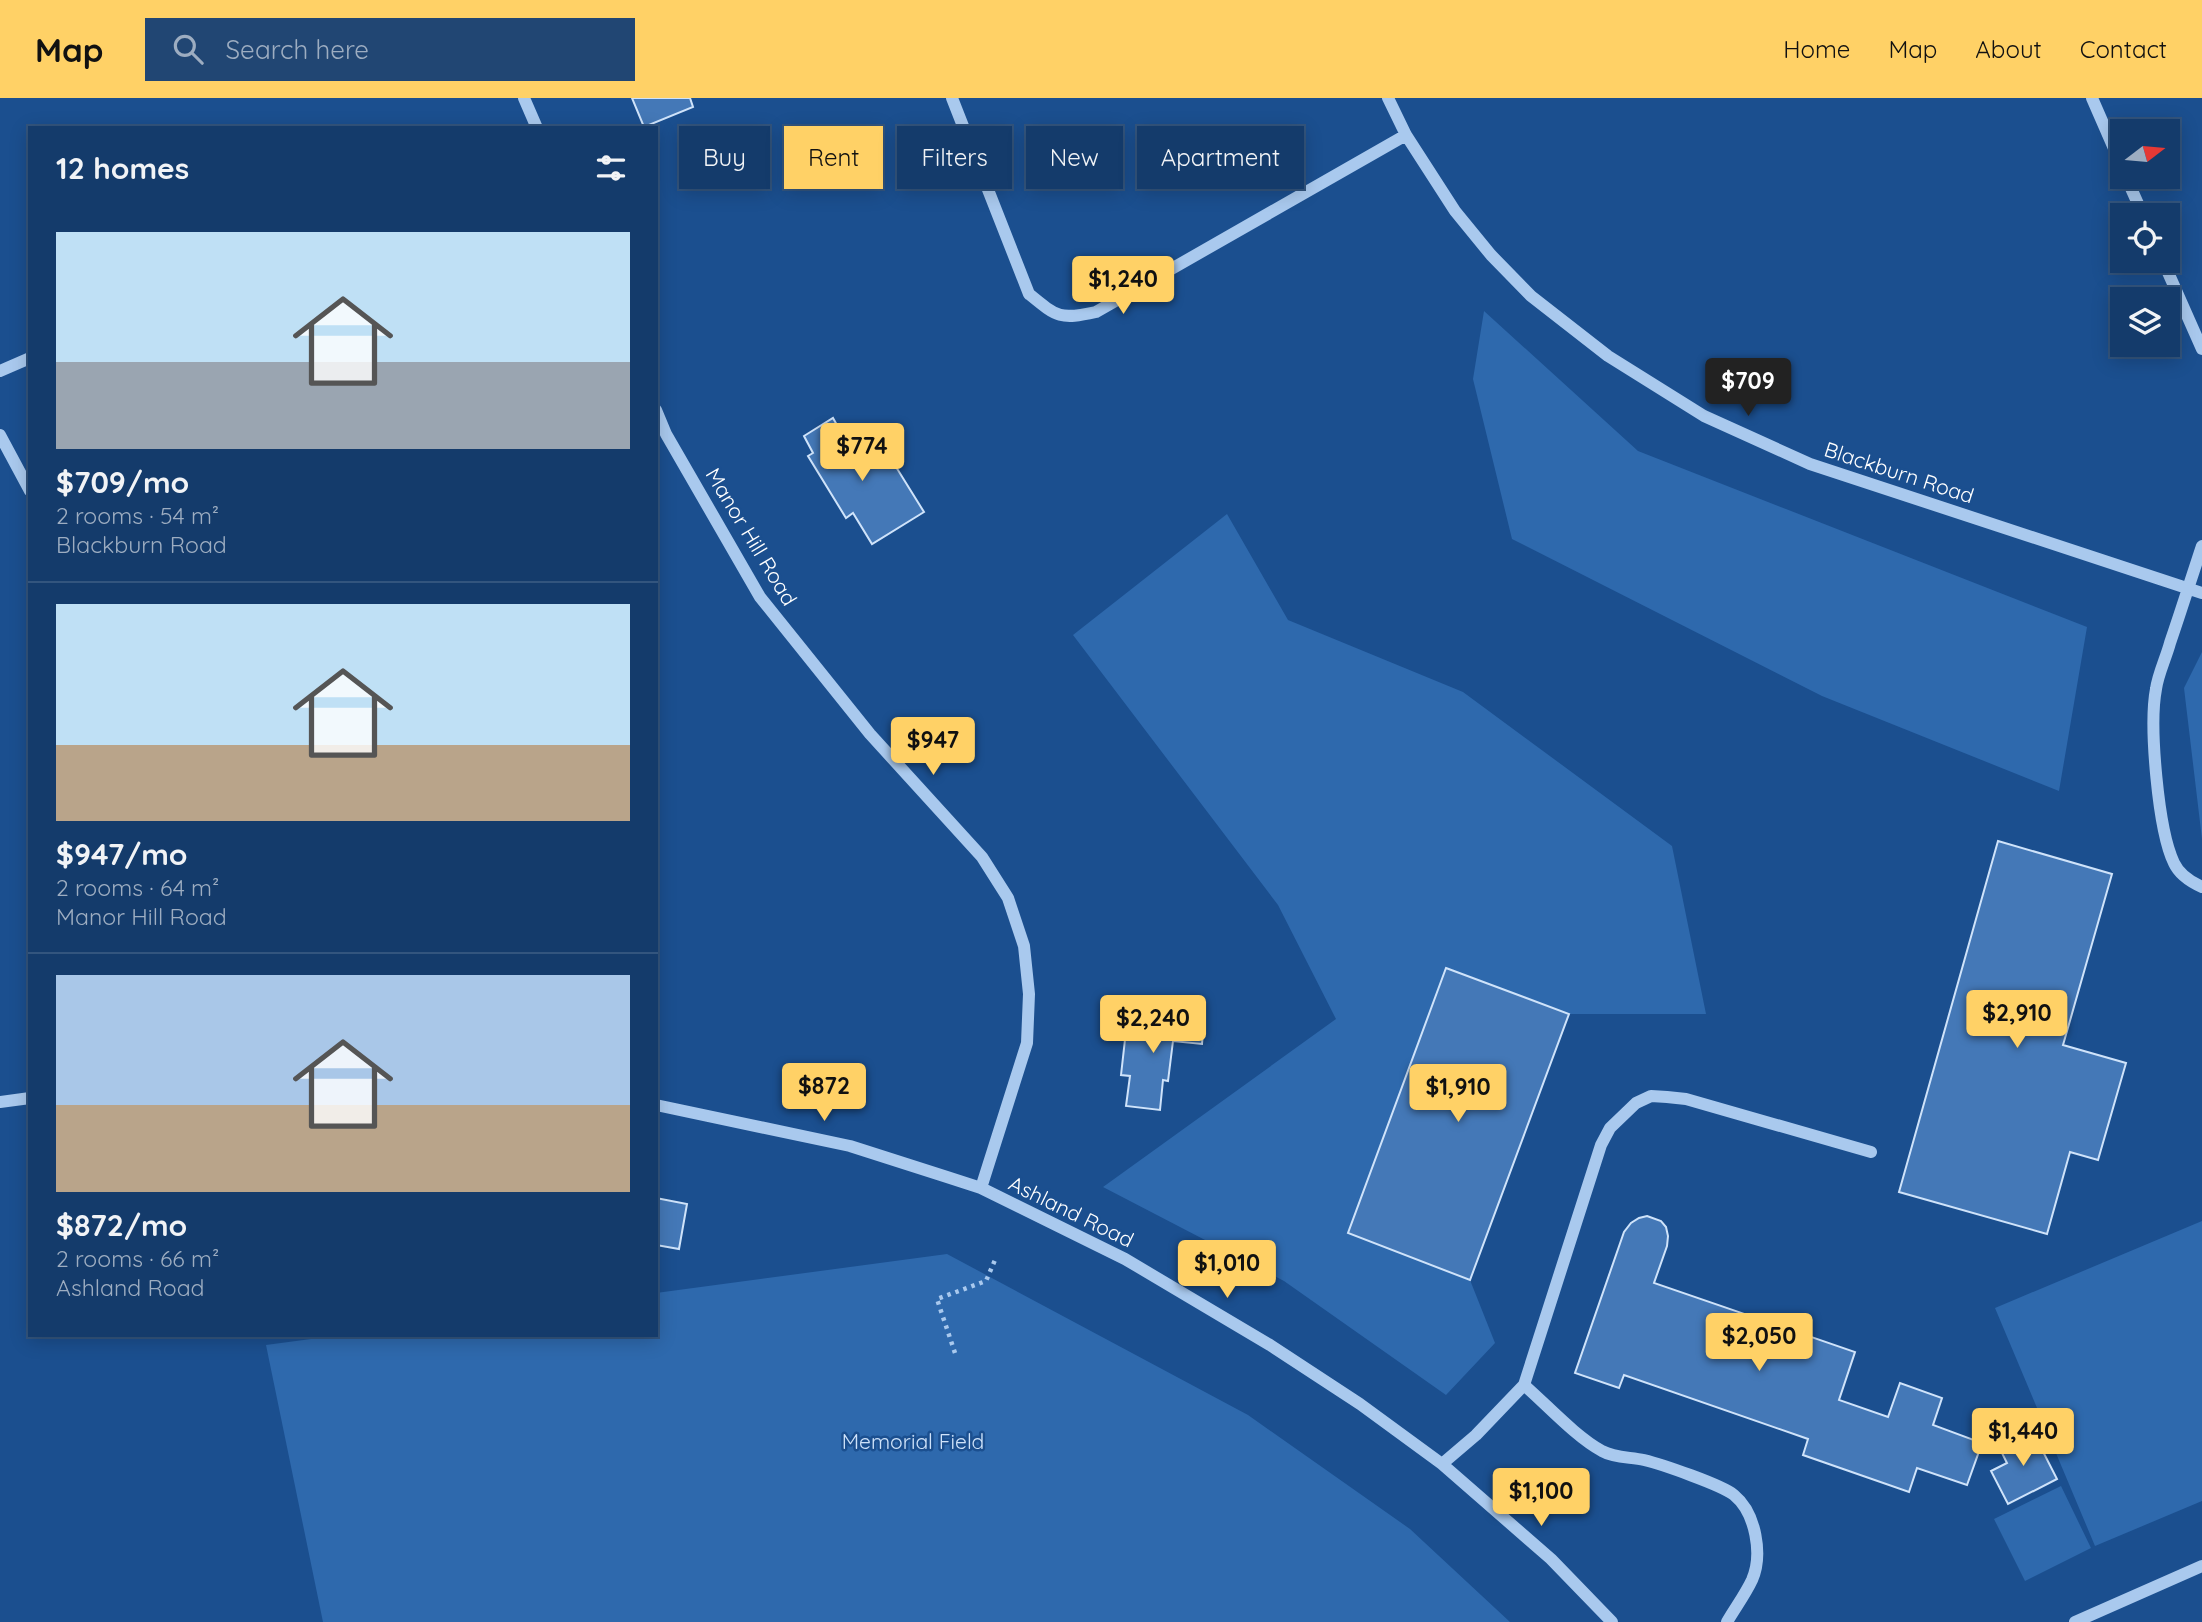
<!DOCTYPE html>
<meta charset="utf-8">
<style>
:root{--surface:#143b6b;--page:#214673;--text:#f1f3f6;--muted:#9dadc1;--line:#33557e;--accent:#ffd166}
body{margin:0;font-family:Quicksand,sans-serif;background:var(--page);color:var(--text);height:100vh;display:flex;flex-direction:column;font-size:26px;white-space:nowrap}
*{box-sizing:border-box;margin:0}
p{font-size:23px;color:var(--muted)}
.icon{flex:none;width:38px;height:38px;fill:none;stroke:currentColor;stroke-width:2;stroke-linecap:round;stroke-linejoin:round}
.map{position:relative;flex:1;overflow:hidden}
.details{position:absolute;left:28px;top:28px;width:630px;height:1211px;display:flex;flex-direction:column;background:var(--surface);border-radius:0px;box-shadow:0 4px 18px #0003,0 0 0 2px var(--line)}
.details>*{flex:none}
.banner{position:absolute;left:679px;top:28px;width:665px;height:63px;display:flex;gap:14px}
.needle{width:46px;rotate:74deg}
.fabs{position:absolute;left:2110px;top:21px;display:grid;gap:14px}
.fabs a{display:grid;place-items:center;width:70px;height:70px;border-radius:0px;background:var(--surface);box-shadow:0 4px 18px #0003,0 0 0 2px var(--line);font-size:35px}
.price{position:absolute;translate:-50% -60px;padding:0 16px;border-radius:7px;background:var(--accent);color:#111;font-size:23px;line-height:46px;filter:drop-shadow(0 2px 4px #0008)}
.price::after{content:'';position:absolute;left:50%;top:42px;width:21px;height:16px;margin-left:-10px;background:inherit;clip-path:polygon(0 0,100% 0,50% 100%)}
.price.selected{background:#222;color:#fff}
ul{padding:0;list-style:none}
li{display:grid;align-content:center;gap:14px;height:371px;padding:0 28px}
li+li{border-top:2px solid var(--line)}
li span{display:grid;place-items:center;height:217px;border-radius:0px;color:#555}
li>.icon{margin-inline-start:auto}
span .icon{width:126px;height:126px;fill:#fffc;stroke-width:1}
li b{font-size:30px}
h2{display:flex;justify-content:space-between;align-items:center;height:84px;padding:0 28px;font-size:30px}
.pill{padding:0 24px;border-radius:0px;background:var(--surface);box-shadow:0 4px 18px #0003,0 0 0 2px var(--line);font-size:24px;line-height:63px}
.pill.selected{background:var(--accent);color:#111}
header{display:flex;align-items:center;gap:42px;box-sizing:border-box;height:98px;padding:0 35px;background:var(--accent);color:#111}
header strong{font-size:33px}
nav{display:flex;gap:38px;margin-inline-start:auto;font-size:24px}
.search{width:490px;height:63px;background:var(--page);display:flex;align-items:center;gap:18px;box-sizing:border-box;padding:0 24px;border-radius:0px;color:var(--muted);font-size:26px}
.map>svg:first-child{display:block}
.green{fill:#2e69ad}
.building{fill:#4478b7;stroke:#cfe3fa;stroke-width:2}
.lines{fill:none;stroke-linecap:round;stroke-linejoin:round}
.path{stroke:#a9c9ee;stroke-width:4.5;stroke-dasharray:3.5 5;stroke-linecap:butt}
.minor{stroke:#a9c9ee;stroke-width:12}
.labels{text-anchor:middle;stroke-width:5;stroke-linejoin:round;paint-order:stroke}
.street-label{font-size:21px;fill:#fff;stroke:#1b4f8f}
.park-label{font-size:21px;fill:#cfe3fa;stroke:#1b4f8f}
</style>
<header>
<strong>Map</strong>
<div class="search"><svg class="icon" aria-label="search" viewBox="0 0 24 24"><circle cx="10" cy="10" r="6"/><path d="M15 15l6 6"/></svg>Search here</div>
<nav><a>Home</a><a>Map</a><a>About</a><a>Contact</a></nav>
</header>
<div class="map">
<svg width="2202" height="1524" viewBox="0 0 2202 1524">
<rect width="100%" height="100%" fill="#1b4f8f"/>
<path class="green" d="M1484 213 1638 353 2087 529 2059 693 1822 598 1512 441 1473 281Z
M1227 416 1288 522 1463 594 1672 748 1706 916H1569L1446 870 1348 1135 1470 1182 1495 1245 1446 1297 1284 1183 1103 1089 1336 921 1278 807 1073 537Z
M2202 554V741L2184 590Z
M2202 1123V1403L2095 1448 1995 1210Z
M947 1156 1248 1317 1410 1431 1510 1524H323L266 1247 341 1237H656V1195Z
M2061 1388 2091 1450 2025 1483 1994 1421Z"/>
<path class="building" d="M632 0H690L693 9 644 29Z
M833 320 842 336 847 333 868 368 888 356 924 414 872 446 853 415 846 420 808 358 813 355 804 338Z
M1998 743 2112 776 2063 947 2126 965 2098 1062 2070 1054 2047 1136 1899 1094Z
M1446 870 1569 916 1470 1182 1348 1135Z
M1128 915 1204 923 1202 946 1173 943 1168 983 1163 982 1160 1012 1126 1008 1130 978 1121 977Z
M656 1100 687 1106 679 1151 656 1147Z
M1647 1118 1661 1123 1666 1129 1668 1138 1667 1148 1654 1185 1855 1254 1839 1302 1888 1319 1900 1285 1942 1300 1933 1327 1982 1345 1967 1387 1917 1370 1909 1394 1803 1357 1808 1341 1624 1277 1619 1290 1575 1275 1624 1134 1631 1125 1639 1120Z
M2032 1332 2057 1381 2008 1406 1991 1373 2007 1365 1999 1349Z"/>
<g class="lines">
<path class="path" d="M955 1255 937 1201 986 1183 995 1162"/>
<path class="minor" d="M524 0 537 30
M952 0 1029 196C1057 219 1060 222 1096 214L1406 37
M1388 0 1406 37 1455 113 1491 157 1531 198 1608 258 1704 318 1810 366 2202 495
M2092 0 2123 71
M2126 79 2143 117
M2163 163 2202 251
M0 273 30 260
M656 312 666 336 760 499 870 636 982 759 1008 800 1024 848 1029 896 1027 945 981 1090
M0 337 30 393
M2202 448C2191 481 2181 513 2170 545 2166 560 2158 576 2156 591 2149 627 2158 732 2174 765 2179 776 2191 784 2202 789
M0 1004 30 1000
M656 1007 850 1048 947 1079 981 1090 1125 1161 1270 1247 1360 1306 1442 1366 1551 1461 1612 1524
M1524 1287C1547 1307 1576 1339 1602 1353 1614 1360 1631 1359 1644 1362 1661 1366 1722 1387 1734 1397 1756 1415 1763 1457 1752 1482 1745 1497 1735 1510 1727 1524
M1442 1366 1476 1337 1524 1287 1601 1047 1610 1030 1636 1005 1651 998 1667 999 1686 1001 1871 1054
M2075 1524 2202 1468"/>
</g>
<g class="labels">
<g class="street-label">
<text transform="translate(1899 375) rotate(18)" y="7">Blackburn Road</text>
<text transform="translate(751 439) rotate(59)" y="7">Manor Hill Road</text>
<text transform="translate(1071 1114) rotate(26)" y="7">Ashland Road</text>
</g>
<g class="park-label">
<text x="913" y="1351">Memorial Field</text>
</g>
</g>
</svg>
<div class="fabs">
<a><svg class="needle" viewBox="-14 -14 28 28"><path d="M0-13l5 13h-10z" fill="#e53935"/><path d="M0 13l5-13h-10z" fill="#9dadc1"/></svg></a>
<a><svg class="icon" aria-label="locate" viewBox="0 0 24 24"><circle cx="12" cy="12" r="6"/><path d="M12 2v4M12 18v4M2 12h4M18 12h4"/></svg></a>
<a><svg class="icon" aria-label="layers" viewBox="0 0 24 24"><path d="M12 4l9 5-9 5-9-5zM3 14l9 5 9-5"/></svg></a>
</div>
<b class="price" style="left:1123px;top:218px">$1,240</b>
<b class="price selected" style="left:1748px;top:320px">$709</b>
<b class="price" style="left:862px;top:385px">$774</b>
<b class="price" style="left:933px;top:679px">$947</b>
<b class="price" style="left:2017px;top:952px">$2,910</b>
<b class="price" style="left:1153px;top:957px">$2,240</b>
<b class="price" style="left:824px;top:1025px">$872</b>
<b class="price" style="left:1458px;top:1026px">$1,910</b>
<b class="price" style="left:1227px;top:1202px">$1,010</b>
<b class="price" style="left:1759px;top:1275px">$2,050</b>
<b class="price" style="left:2023px;top:1370px">$1,440</b>
<b class="price" style="left:1541px;top:1430px">$1,100</b>
<div class="banner">
<a class="pill">Buy</a>
<a class="pill selected">Rent</a>
<a class="pill">Filters</a>
<a class="pill">New</a>
<a class="pill">Apartment</a>
</div>
<section class="details">
<h2>12 homes<svg class="icon" aria-label="filters" viewBox="0 0 24 24"><path d="M4 7h16M4 17h16"/><circle cx="9" cy="7" r="2"/><circle cx="15" cy="17" r="2"/></svg></h2>
<ul>
<li><span style="background:linear-gradient(#bfe0f5 60%,#9aa5b1 0)"><svg class="icon" aria-label="home" viewBox="0 0 24 24"><path d="M3 11l9-7 9 7M6 9v11h12V9"/></svg></span><div><b>$709/mo</b><p>2 rooms · 54 m²</p><p>Blackburn Road</p></div></li>
<li><span style="background:linear-gradient(#bfe0f5 65%,#b9a48a 0)"><svg class="icon" aria-label="home" viewBox="0 0 24 24"><path d="M3 11l9-7 9 7M6 9v11h12V9"/></svg></span><div><b>$947/mo</b><p>2 rooms · 64 m²</p><p>Manor Hill Road</p></div></li>
<li><span style="background:linear-gradient(#a9c7e8 60%,#b9a48a 0)"><svg class="icon" aria-label="home" viewBox="0 0 24 24"><path d="M3 11l9-7 9 7M6 9v11h12V9"/></svg></span><div><b>$872/mo</b><p>2 rooms · 66 m²</p><p>Ashland Road</p></div></li>
</ul>
</section>
</div>
